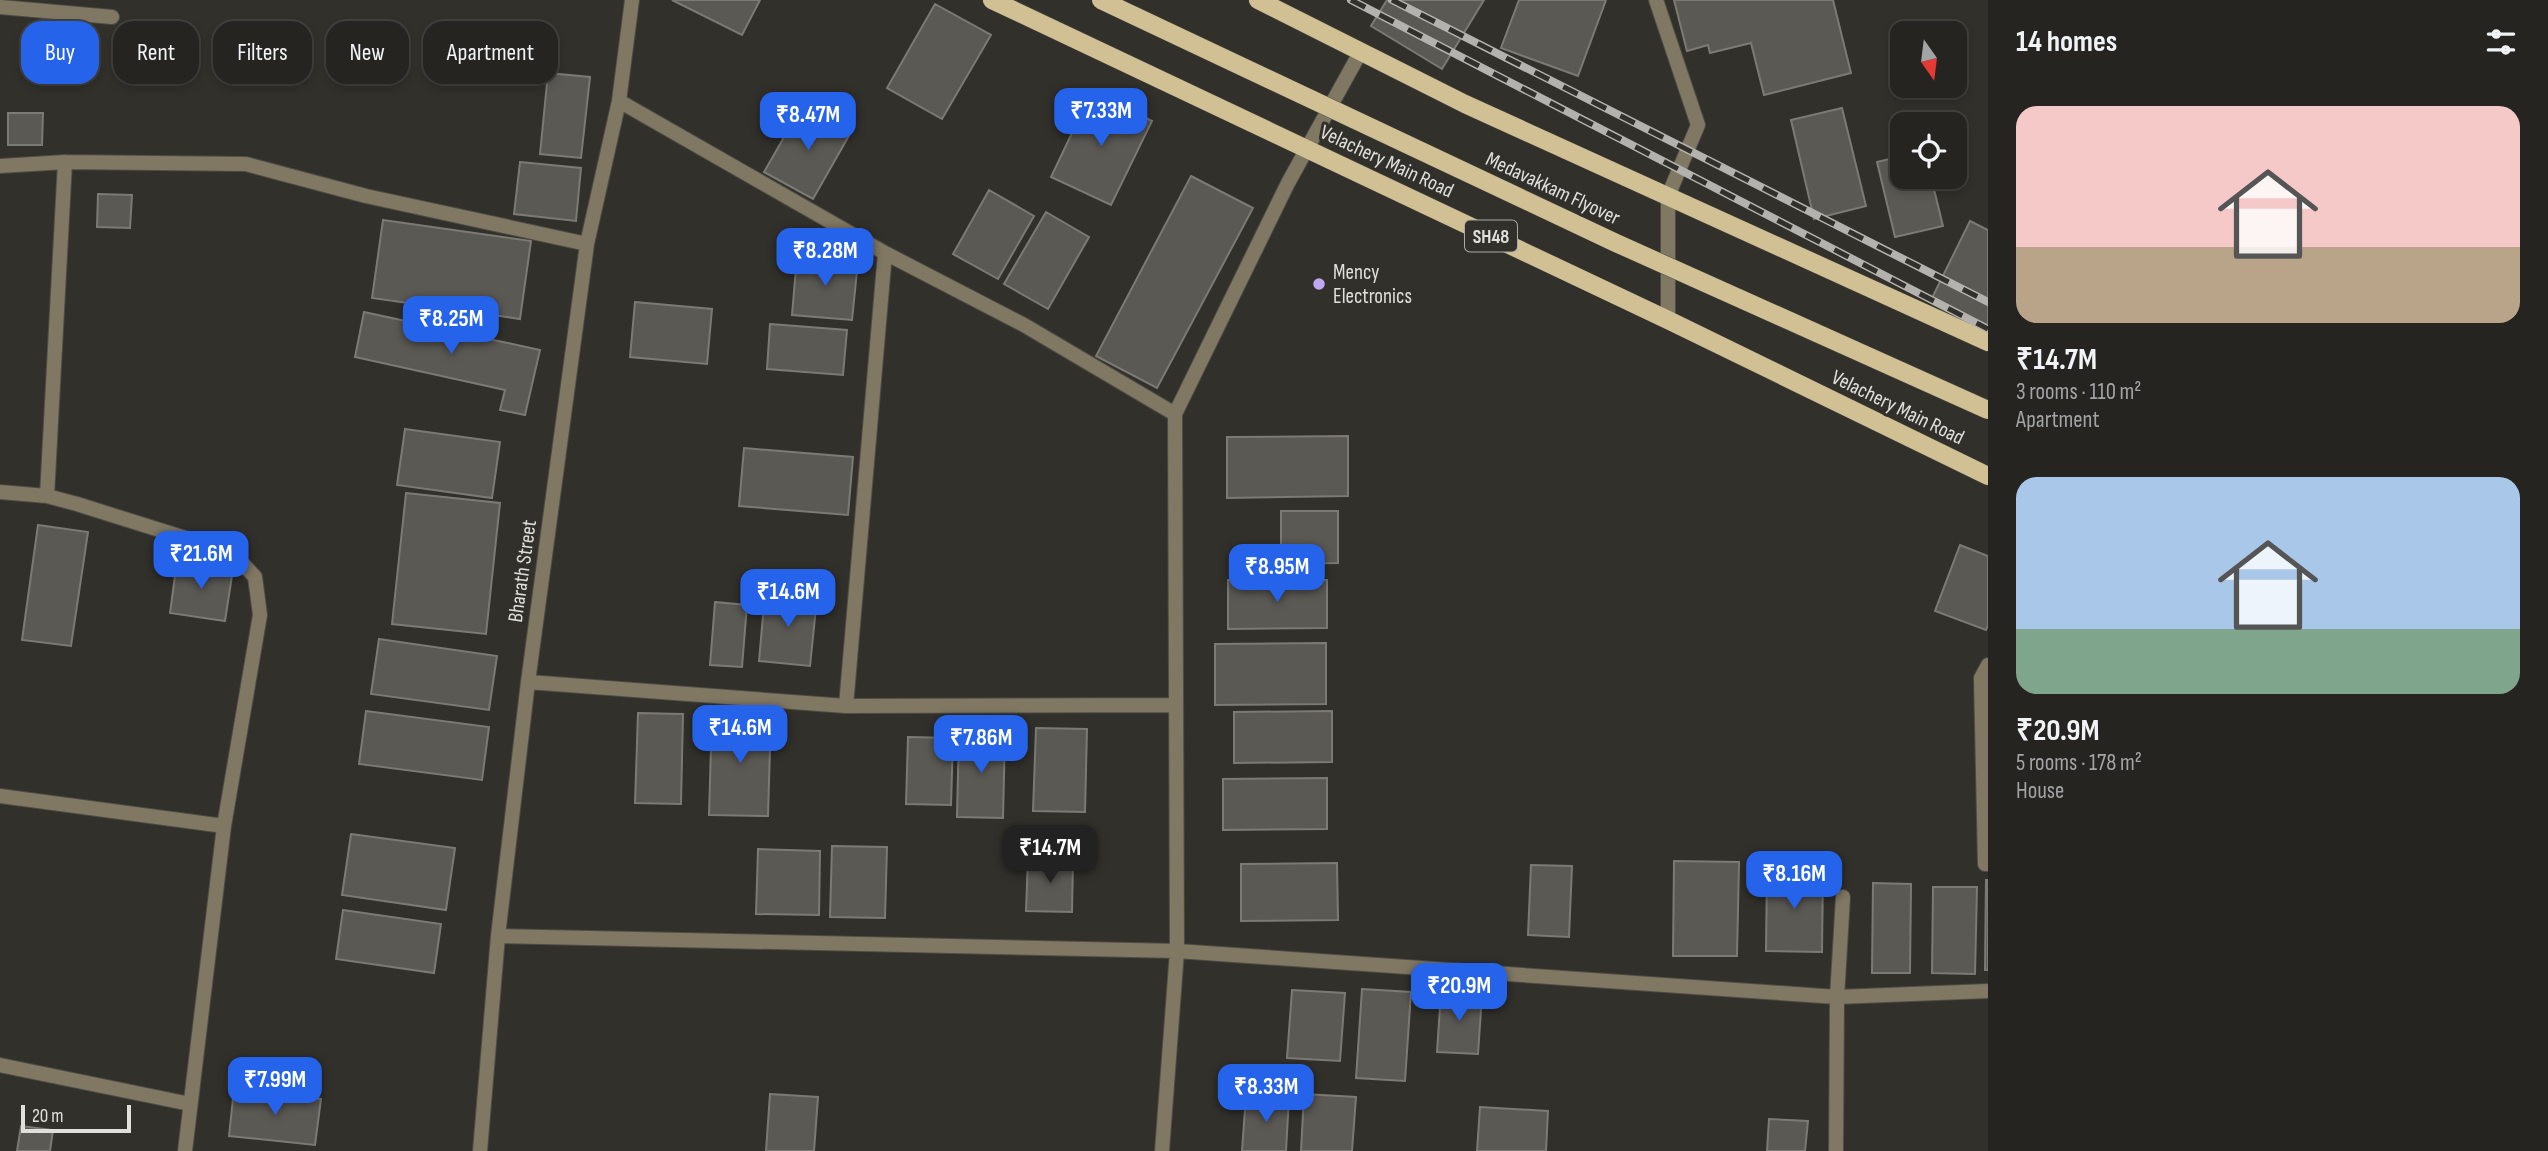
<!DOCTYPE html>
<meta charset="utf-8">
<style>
:root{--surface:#252420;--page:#31302d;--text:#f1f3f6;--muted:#a3a4a5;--line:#42413e;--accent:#2563eb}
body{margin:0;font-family:"Sofia Sans Condensed",sans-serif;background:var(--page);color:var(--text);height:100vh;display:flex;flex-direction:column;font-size:26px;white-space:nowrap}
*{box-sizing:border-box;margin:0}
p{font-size:23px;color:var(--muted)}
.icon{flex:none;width:38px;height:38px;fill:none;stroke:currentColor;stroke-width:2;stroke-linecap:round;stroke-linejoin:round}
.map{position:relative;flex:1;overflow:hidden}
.panel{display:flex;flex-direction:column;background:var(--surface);width:560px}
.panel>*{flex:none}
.banner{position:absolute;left:21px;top:21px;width:665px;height:63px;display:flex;gap:14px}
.needle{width:46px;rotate:166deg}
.controls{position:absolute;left:1890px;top:21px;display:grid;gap:14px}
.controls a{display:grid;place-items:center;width:77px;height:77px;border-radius:14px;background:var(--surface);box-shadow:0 4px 10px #0003,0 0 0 2px var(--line);font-size:35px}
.scale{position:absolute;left:21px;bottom:18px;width:110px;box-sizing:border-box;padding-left:7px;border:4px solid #e0dfdc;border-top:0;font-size:19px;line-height:24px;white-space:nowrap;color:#e0dfdc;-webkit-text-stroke:5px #31302b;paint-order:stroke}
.price{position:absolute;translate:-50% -60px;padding:0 16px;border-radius:14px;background:var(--accent);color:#fff;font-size:23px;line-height:46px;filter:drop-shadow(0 2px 4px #0008)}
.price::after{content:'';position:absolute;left:50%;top:42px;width:21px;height:16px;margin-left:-10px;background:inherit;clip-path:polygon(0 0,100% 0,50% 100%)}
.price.current{background:#222;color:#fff}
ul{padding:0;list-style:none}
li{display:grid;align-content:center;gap:14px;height:371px;padding:0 28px}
li span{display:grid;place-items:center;height:217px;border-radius:21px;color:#555}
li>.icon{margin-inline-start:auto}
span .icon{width:126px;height:126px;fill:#fffc;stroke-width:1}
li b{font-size:30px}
h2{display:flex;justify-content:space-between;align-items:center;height:84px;padding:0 28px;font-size:30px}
.tag{padding:0 24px;border-radius:21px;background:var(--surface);box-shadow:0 4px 10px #0003,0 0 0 2px var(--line);font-size:24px;line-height:63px}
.tag.current{background:var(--accent);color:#fff}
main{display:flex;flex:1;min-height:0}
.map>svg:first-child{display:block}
.building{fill:#5b5954;stroke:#7c7a75;stroke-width:2}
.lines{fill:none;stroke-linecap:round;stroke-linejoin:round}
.minor-casing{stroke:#4d4c47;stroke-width:16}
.primary-casing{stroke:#4d4c47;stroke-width:19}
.minor{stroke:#807863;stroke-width:14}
.primary{stroke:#d1c093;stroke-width:18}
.rail-casing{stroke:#b3b2ae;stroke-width:8}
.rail{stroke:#31302b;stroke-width:5;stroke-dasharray:16;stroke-linecap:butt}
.primary-bridge-casing{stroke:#4d4c47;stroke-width:19;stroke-linecap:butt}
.primary-bridge{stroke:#d1c093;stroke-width:18}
.poi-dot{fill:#c2a8f3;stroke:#31302b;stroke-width:2.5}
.labels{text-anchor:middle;stroke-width:6;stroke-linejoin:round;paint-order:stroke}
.shield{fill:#31302b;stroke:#acaaa7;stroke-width:2}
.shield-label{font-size:19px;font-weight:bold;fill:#e0dfdc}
.street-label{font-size:21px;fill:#e0dfdc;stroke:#31302b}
.poi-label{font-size:21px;fill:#e0dfdc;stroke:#31302b;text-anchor:start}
</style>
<main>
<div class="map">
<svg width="1988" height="1151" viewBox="0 0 1988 1151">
<rect width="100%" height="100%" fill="#31302b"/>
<path class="building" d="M672 0H760L742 35Z
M1387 0H1484L1442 69 1371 26Z
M1519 0H1606L1578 76 1501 48Z
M1674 0H1833L1851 73 1764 95 1751 43 1710 53 1708 45 1687 51Z
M935 4 991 35 942 119 887 88Z
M548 73 590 77 581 158 540 154Z
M1092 91 1152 121 1111 205 1051 177Z
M803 104 851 132 813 199 764 172Z
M1842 108 1866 206 1814 219 1791 120Z
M8 113H43L42 145H8Z
M1902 156V177H1931L1943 226 1895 237 1877 162Z
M520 162 581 168 576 221 514 214Z
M1191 176 1253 208 1157 388 1096 356Z
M989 190 1034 216 998 279 953 254Z
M98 194 132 195 130 228 97 227Z
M1046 212 1089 237 1048 309 1004 284Z
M383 220 531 241 520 319 372 298Z
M1970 221 1988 230V330L1930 302Z
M797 256 858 261 852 320 792 315Z
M635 302 712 309 707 364 630 357Z
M364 312 540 350 525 415 500 410 505 390 355 357Z
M770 324 847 330 843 375 767 369Z
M405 429 500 442 492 498 397 485Z
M1348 436V496L1227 498V437Z
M744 448 853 457 848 515 739 506Z
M406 493 500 503 486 634 392 624Z
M1281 511H1338V563L1281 564Z
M38 525 88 532 71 646 22 640Z
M1960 545 1988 556V625L1986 630 1935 611Z
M177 561 233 569 225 621 170 613Z
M1228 580H1327V628L1228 629Z
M765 593 817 598 810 666 759 661Z
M715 602 747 605 742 667 710 665Z
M379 639 497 656 489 710 371 694Z
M1326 643V704L1215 705V644Z
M366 711 489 727 482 780 359 764Z
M1332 711V762L1234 763V712Z
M638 713 683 714 681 804 635 803Z
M712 714H771L768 816 709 815Z
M1036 728 1087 729 1085 812 1033 811Z
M959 731 1005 732 1003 818 957 817Z
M908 737 953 738 951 805 906 804Z
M1327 778V829L1223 830V779Z
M351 834 455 848 446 910 342 895Z
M832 846 887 847 885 918 830 917Z
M758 849 820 851 819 915 756 914Z
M1028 858 1073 859 1072 912 1026 911Z
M1674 861 1739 862 1737 956H1673Z
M1337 863 1338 920 1241 921V864Z
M1531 865 1572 866 1569 937 1528 935Z
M1767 870 1823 871 1822 952 1766 951Z
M1986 880H1988V970H1985Z
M1873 883 1911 884 1910 973H1872Z
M1933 887H1977L1975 974 1932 973Z
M343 910 441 924 434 973 336 959Z
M1362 989 1411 992 1405 1081 1356 1078Z
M1292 990 1345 993 1340 1061 1287 1058Z
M1441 992 1482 995 1478 1054 1437 1052Z
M234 1089 321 1099 315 1145 229 1136Z
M770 1094 818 1097 814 1151H766Z
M1304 1094 1356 1097 1352 1151H1301Z
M1246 1095 1289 1098 1286 1151H1242Z
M1480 1107 1548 1111 1546 1151H1477Z
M1769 1119 1808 1121 1805 1151H1767Z
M21 1126 53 1130 50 1151H17Z"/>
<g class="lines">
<defs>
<path id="minor" d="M1656 0 1698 125 1668 196V320
M0 7 112 17
M619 101 885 253 1024 325 1175 414
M0 166 65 162 246 164 366 196 587 244
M0 492 47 496 77 504 233 553 255 577 260 615 224 826 185 1151
M47 496 65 162
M1988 665 1981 678 1985 864H1988
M528 682 846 706 1176 705
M846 706 885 253
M0 796 224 826
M498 936 1177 951 1837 997 1988 991
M0 1065 190 1104
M480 1151 498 936 528 682 587 244 619 101 632 0
M1162 1151 1177 951 1175 414 1288 183 1361 51
M1836 1151 1837 997 1843 897"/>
<path id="primary" d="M992 0 1668 320 1988 476
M1258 0 1465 104 1988 342"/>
</defs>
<use href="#minor" class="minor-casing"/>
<use href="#primary" class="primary-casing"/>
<use href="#minor" class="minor"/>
<use href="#primary" class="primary"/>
<defs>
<path id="rail" d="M1351 0 1988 329
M1392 0 1988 302"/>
</defs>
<use href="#rail" class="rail-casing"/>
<use href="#rail" class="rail"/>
<defs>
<path id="primary-bridge" d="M1101 0 1616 243 1988 410"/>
</defs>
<use href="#primary-bridge" class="primary-bridge-casing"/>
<use href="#primary-bridge" class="primary-bridge"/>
</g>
<circle class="poi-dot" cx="1319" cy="284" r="7"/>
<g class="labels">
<rect class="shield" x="1465" y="220.5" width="52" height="31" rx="5"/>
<g class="shield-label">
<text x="1491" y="243">SH48</text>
</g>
<g class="street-label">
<text transform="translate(1387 161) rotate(25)" y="7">Velachery Main Road</text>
<text transform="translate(1553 188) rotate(25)" y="7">Medavakkam Flyover</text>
<text transform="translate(1898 407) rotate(26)" y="7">Velachery Main Road</text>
<text transform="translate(522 571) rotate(-82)" y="7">Bharath Street</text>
</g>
<g class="poi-label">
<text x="1333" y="279">Mency<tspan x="1333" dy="24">Electronics</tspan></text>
</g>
</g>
</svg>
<div class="controls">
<a><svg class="needle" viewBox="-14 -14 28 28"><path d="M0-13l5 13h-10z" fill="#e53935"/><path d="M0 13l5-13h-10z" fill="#a3a4a5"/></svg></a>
<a><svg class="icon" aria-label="locate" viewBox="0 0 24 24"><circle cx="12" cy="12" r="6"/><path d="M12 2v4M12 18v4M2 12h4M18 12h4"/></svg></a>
</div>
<div class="scale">20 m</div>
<b class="price" style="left:1101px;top:148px">₹7.33M</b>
<b class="price" style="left:808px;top:152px">₹8.47M</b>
<b class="price" style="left:825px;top:288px">₹8.28M</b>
<b class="price" style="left:451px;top:356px">₹8.25M</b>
<b class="price" style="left:201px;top:591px">₹21.6M</b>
<b class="price" style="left:1277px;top:604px">₹8.95M</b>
<b class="price" style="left:788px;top:629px">₹14.6M</b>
<b class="price" style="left:740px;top:765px">₹14.6M</b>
<b class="price" style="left:981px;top:775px">₹7.86M</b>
<b class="price current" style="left:1050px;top:885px">₹14.7M</b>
<b class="price" style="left:1794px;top:911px">₹8.16M</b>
<b class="price" style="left:1459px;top:1023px">₹20.9M</b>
<b class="price" style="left:275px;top:1117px">₹7.99M</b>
<b class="price" style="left:1266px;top:1124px">₹8.33M</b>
<div class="banner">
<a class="tag current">Buy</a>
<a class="tag">Rent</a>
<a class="tag">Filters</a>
<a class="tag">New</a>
<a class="tag">Apartment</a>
</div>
</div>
<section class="panel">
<h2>14 homes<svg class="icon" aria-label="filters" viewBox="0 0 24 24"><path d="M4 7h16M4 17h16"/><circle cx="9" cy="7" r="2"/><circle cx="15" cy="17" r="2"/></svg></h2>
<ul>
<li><span style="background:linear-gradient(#f6c9c9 65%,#b9a48a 0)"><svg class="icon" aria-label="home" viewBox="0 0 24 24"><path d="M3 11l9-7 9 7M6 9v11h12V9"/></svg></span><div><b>₹14.7M</b><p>3 rooms · 110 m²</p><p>Apartment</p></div></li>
<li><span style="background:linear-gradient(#a9c7e8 70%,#7fa58c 0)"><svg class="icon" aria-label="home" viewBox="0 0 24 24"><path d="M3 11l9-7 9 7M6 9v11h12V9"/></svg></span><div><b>₹20.9M</b><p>5 rooms · 178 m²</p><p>House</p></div></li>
</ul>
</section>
</main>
